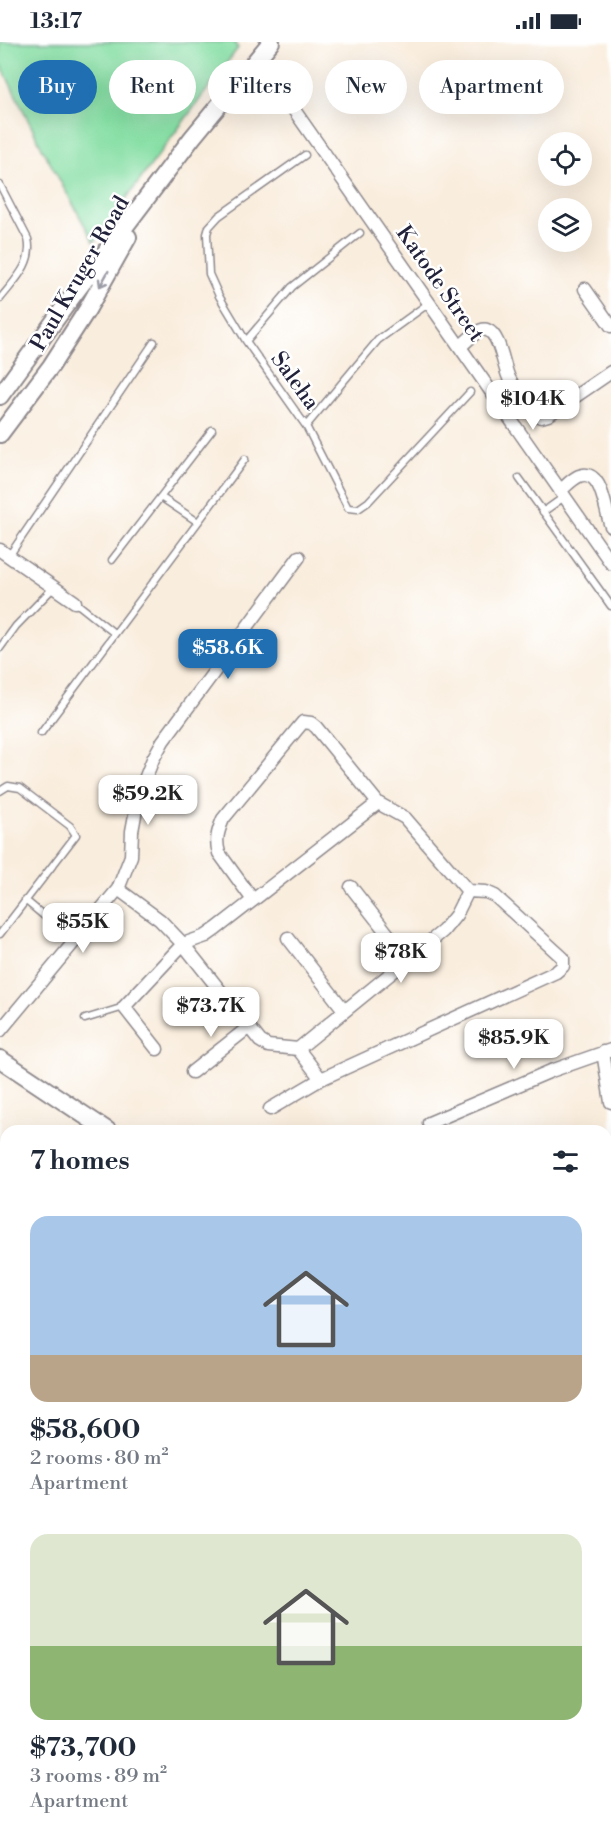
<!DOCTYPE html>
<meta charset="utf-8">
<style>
:root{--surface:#fff;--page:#f2f2f3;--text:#1f2937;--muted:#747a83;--accent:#1f6fb2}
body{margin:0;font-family:"Libre Bodoni",serif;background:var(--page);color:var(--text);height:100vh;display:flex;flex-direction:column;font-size:22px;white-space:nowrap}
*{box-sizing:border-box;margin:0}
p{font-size:20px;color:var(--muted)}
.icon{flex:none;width:33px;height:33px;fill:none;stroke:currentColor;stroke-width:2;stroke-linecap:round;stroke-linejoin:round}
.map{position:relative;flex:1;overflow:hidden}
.details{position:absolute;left:0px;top:1083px;width:612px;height:722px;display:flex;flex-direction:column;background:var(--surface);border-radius:18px 18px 0 0;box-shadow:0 6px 24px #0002}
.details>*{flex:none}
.hud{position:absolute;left:18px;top:18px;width:576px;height:54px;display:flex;gap:12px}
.fabs{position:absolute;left:538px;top:90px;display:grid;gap:12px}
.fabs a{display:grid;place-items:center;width:54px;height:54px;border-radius:50%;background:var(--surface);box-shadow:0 6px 24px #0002;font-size:30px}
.price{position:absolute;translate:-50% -51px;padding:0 14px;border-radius:12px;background:#fff;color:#222;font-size:20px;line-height:39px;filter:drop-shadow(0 2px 3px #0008)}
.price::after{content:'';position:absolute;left:50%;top:36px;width:18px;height:14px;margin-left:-9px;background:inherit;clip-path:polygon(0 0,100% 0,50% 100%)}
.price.active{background:var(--accent);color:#fff}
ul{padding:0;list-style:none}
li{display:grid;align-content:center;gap:12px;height:318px;padding:0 30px}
li span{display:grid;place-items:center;height:186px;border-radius:18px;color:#555}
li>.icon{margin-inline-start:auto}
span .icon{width:108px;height:108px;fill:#fffc;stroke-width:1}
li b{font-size:26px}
h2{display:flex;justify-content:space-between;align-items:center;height:72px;padding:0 30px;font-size:26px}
.chip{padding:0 21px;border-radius:27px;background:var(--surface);box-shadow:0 6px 24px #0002;font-size:21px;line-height:54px}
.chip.active{background:var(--accent);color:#fff}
.status{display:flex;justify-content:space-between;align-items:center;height:42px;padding:0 30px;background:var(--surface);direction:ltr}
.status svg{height:16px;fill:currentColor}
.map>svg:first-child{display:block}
.green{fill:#84dea3;stroke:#53806f;stroke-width:1.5}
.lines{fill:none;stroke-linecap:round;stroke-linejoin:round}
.lane-casing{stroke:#8e888c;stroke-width:9}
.street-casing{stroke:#8e888c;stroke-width:15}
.secondary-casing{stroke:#8e888c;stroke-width:20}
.lane{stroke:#fff;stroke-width:6}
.street{stroke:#fff;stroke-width:12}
.secondary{stroke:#fff;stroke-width:16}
.oneway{stroke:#9c9ca7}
.labels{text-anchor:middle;stroke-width:5;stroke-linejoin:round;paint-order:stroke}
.street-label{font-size:22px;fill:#22223b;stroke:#fff}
</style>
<div class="status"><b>13:17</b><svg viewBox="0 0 49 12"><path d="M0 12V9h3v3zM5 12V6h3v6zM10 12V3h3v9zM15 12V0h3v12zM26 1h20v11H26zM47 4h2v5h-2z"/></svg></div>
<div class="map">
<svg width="611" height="1804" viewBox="0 0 611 1804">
<rect width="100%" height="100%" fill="#fff"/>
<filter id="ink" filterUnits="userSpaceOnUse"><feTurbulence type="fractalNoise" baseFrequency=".0167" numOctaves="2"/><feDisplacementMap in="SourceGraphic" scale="12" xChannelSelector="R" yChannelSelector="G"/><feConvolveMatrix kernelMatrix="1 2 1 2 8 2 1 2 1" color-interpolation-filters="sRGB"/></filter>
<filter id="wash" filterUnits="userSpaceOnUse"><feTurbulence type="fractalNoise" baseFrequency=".008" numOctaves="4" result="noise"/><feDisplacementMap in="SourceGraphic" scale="24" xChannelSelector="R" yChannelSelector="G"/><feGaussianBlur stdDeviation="1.35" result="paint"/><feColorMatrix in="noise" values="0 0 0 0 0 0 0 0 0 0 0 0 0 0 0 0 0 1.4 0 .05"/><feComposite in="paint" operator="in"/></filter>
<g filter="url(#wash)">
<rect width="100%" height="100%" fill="#f9eddd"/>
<path class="green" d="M0 0H234L238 6 94 200 43 108 0 21Z
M0 1322 6 1326V1798L295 1799 290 1804H0Z"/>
</g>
<g filter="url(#ink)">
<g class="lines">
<defs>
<path id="lane" d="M0 143 28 197C34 221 14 239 0 257
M360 191 292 245 246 299 306 384 378 298 429 261
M246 299 219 254 209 232 207 192 209 185 219 174 305 113
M306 384 348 466 358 467 368 460 470 350
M519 436 611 564
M162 456 198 480
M543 470 564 455
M9 514 154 300
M112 518 212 388
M75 560 114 591
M0 606 16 584 54 545
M41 691 245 417
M0 749 8 744 20 746 70 784 76 793 0 892
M25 858 74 899
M85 977 124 965
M0 1546H6"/>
<path id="street" d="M257 15 611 521
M585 247 611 284
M460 305C466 300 479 285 487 288 501 293 503 326 510 338 517 350 527 361 535 372L541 375 548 373 611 330
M560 449C566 444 572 437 579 434 603 425 605 471 611 484
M0 508 75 560
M351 845 408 918
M118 847 160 878 183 902 260 999 268 1004 298 1007 321 1037
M253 858 219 811C215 798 218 789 223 777L303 680 311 681 316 685 378 761
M288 896 344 968
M0 989 118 847 131 814 132 789 139 752 153 717 163 699 299 515
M157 1007 124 965 183 902 206 894 216 887 378 761 405 776 468 849 486 850 495 854 563 916V924L556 930 321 1037 270 1067
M298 1007 443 889 456 873 468 849
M603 1010 611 1060
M192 1030 249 985
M429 1081 551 1029 611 1008
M606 1216H611
M606 1228 608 1241 606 1249"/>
<path id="secondary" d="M0 354 74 252 192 96 271 0
M0 392 51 324 87 268 128 195
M0 1017 108 1089
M606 1109H611"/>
</defs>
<use href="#lane" class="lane-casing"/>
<use href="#street" class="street-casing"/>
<use href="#secondary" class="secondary-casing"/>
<use href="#lane" class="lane"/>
<use href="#street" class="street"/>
<use href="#secondary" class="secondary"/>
</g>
<defs><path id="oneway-shaft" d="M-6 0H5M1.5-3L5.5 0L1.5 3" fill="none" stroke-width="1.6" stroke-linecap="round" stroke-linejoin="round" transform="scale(1.5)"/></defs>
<use class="oneway" href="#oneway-shaft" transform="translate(104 237) rotate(119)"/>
</g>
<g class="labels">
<g class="street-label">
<text transform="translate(79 231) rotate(-60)" y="8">Paul Kruger Road</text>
<text transform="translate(441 241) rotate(55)" y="8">Katode Street</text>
<text transform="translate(296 338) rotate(54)" y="8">Saleha</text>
</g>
</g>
</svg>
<div class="fabs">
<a><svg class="icon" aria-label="locate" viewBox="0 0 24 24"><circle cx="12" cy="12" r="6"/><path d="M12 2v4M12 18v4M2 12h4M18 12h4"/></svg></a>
<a><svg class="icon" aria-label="layers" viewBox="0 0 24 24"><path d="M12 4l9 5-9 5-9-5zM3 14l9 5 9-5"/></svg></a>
</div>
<b class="price" style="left:533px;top:389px">$104K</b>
<b class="price active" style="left:228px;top:638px">$58.6K</b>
<b class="price" style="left:148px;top:784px">$59.2K</b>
<b class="price" style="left:83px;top:912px">$55K</b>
<b class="price" style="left:401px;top:942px">$78K</b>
<b class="price" style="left:211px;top:996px">$73.7K</b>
<b class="price" style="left:514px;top:1028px">$85.9K</b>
<div class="hud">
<a class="chip active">Buy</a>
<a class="chip">Rent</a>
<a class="chip">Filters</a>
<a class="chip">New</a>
<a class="chip">Apartment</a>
</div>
<section class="details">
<h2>7 homes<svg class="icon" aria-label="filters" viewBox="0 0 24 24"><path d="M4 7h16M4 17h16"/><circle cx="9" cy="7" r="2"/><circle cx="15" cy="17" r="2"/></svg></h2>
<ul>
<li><span style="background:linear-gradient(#a9c7e8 75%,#b9a48a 0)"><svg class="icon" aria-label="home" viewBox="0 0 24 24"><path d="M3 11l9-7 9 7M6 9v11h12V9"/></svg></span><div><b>$58,600</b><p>2 rooms · 80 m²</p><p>Apartment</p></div></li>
<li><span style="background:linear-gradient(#dfe7d0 60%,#8fb573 0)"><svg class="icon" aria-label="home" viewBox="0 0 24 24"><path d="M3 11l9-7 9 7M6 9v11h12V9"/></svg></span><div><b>$73,700</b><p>3 rooms · 89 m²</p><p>Apartment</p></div></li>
</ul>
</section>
</div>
